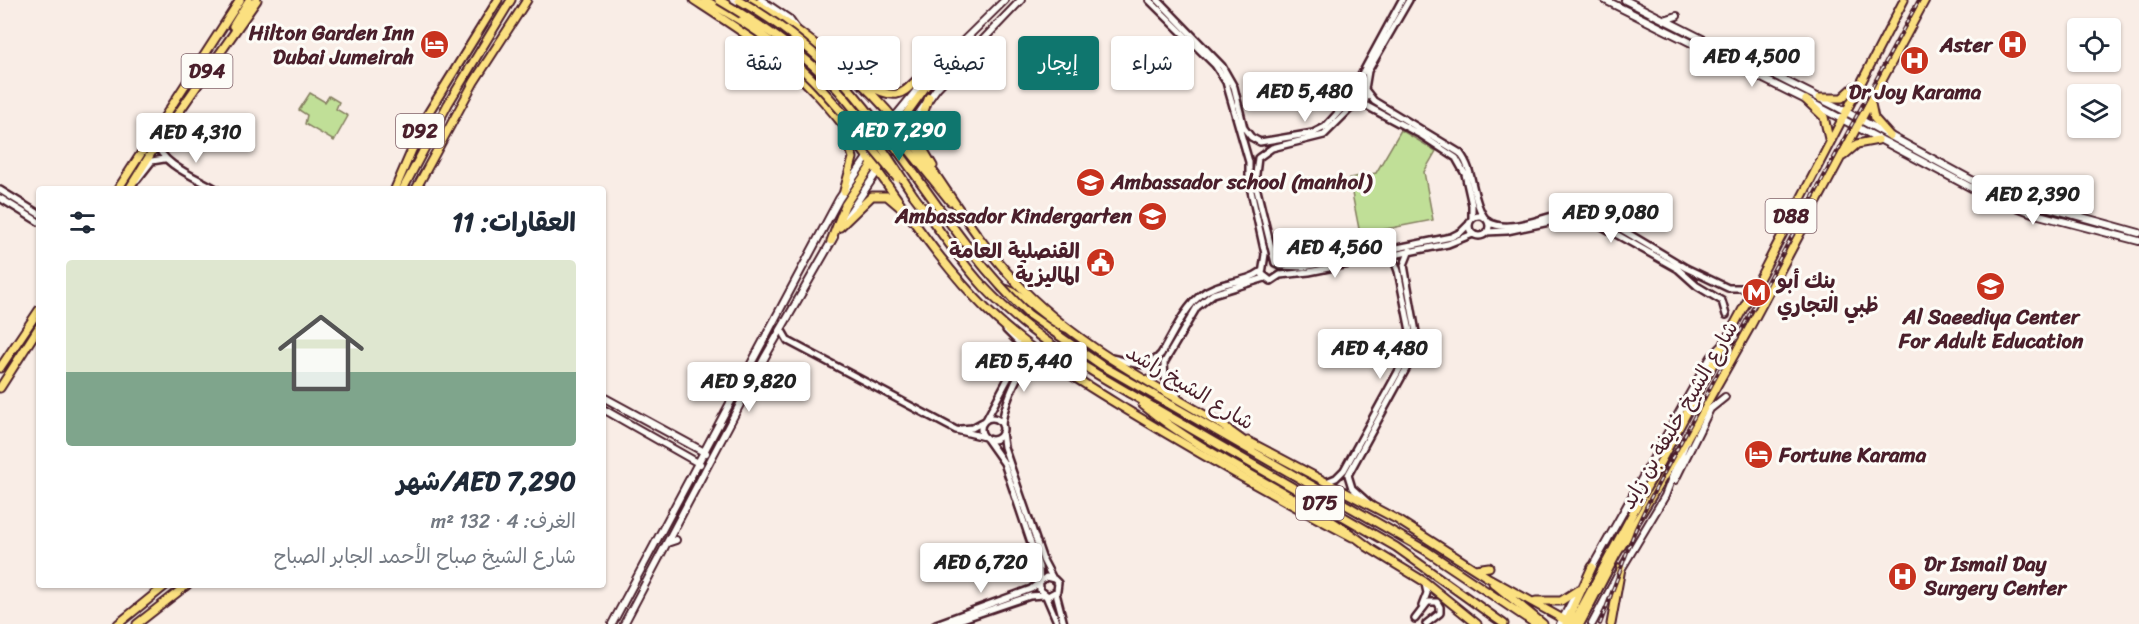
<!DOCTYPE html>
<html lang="ar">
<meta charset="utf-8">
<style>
:root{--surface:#fff;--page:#f2f2f3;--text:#1f2937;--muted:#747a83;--accent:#0f766e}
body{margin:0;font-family:Sriracha,"Playpen Sans Arabic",sans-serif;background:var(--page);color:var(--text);direction:rtl;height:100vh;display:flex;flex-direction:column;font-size:22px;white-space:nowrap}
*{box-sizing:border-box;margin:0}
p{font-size:20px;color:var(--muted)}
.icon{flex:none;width:33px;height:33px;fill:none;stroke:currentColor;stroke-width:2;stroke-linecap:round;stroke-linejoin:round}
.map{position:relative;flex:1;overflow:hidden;direction:ltr}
.side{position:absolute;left:36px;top:186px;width:570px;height:402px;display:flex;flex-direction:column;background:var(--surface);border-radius:6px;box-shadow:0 2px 4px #0004;direction:rtl}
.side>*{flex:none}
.top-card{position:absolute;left:624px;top:36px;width:570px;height:54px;direction:rtl;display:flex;gap:12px}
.tools{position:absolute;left:2067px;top:18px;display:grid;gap:12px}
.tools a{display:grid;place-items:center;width:54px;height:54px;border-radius:6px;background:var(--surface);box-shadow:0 2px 4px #0004;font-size:30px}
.price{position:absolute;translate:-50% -51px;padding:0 14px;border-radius:6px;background:#fff;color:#222;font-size:20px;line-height:39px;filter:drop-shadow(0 2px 3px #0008)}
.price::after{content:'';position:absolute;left:50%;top:36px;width:18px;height:14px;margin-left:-9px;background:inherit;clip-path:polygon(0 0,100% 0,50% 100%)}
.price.on{background:var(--accent);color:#fff}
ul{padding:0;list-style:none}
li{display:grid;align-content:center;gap:12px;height:318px;padding:0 30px}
li span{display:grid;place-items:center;height:186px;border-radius:6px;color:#555}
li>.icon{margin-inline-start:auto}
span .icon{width:108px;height:108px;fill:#fffc;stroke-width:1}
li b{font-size:26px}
h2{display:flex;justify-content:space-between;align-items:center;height:72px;padding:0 30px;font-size:26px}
.tag{padding:0 21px;border-radius:6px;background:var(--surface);box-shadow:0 2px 4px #0004;font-size:21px;line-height:54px}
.tag.on{background:var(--accent);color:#fff}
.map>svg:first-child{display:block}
.green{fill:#c0df97;stroke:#857f61;stroke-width:1.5}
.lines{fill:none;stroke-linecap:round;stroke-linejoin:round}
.tertiary-casing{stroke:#4a1f2b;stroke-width:10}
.secondary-casing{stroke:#4a1f2b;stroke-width:10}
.primary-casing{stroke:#4a1f2b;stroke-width:11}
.trunk-casing{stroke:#4a1f2b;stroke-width:11}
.tertiary{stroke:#fdfcf7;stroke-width:5}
.secondary{stroke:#fdfcf7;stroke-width:6}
.primary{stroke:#fbe080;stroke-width:7}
.trunk{stroke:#fbe080;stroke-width:7}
.rail-casing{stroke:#4a1f2b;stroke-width:4}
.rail{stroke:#fdfcf7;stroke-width:1.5;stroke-dasharray:4.5;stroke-linecap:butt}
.primary-bridge-casing{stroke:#4a1f2b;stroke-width:11;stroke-linecap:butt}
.trunk-bridge-casing{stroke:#4a1f2b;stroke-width:11;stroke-linecap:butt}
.primary-bridge{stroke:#fbe080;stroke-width:7}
.trunk-bridge{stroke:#fbe080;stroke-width:7}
.labels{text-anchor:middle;stroke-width:6;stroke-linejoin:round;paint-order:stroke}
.shield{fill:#fdfcf7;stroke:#806168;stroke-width:1.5}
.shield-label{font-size:20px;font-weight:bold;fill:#4a1f2b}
.poi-label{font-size:21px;font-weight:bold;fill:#4a1f2b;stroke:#fdfcf7;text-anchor:end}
.street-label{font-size:21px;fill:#4a1f2b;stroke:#fdfcf7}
</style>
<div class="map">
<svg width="2139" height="624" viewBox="0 0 2139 624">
<rect width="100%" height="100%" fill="#f9ede6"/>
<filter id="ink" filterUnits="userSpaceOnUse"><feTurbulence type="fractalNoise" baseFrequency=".0167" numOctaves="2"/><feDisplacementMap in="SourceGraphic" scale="12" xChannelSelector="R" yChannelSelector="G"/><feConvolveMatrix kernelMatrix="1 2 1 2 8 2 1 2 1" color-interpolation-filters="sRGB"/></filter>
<g filter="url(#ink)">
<path class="green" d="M310 93 325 102 329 96 339 102 336 109 348 116 334 141 305 124 307 115 299 110Z
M1401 130 1436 151 1424 172 1433 220 1360 234 1349 178 1376 173Z"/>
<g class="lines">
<defs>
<path id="tertiary" d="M1149 0 1215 65 1226 82 1249 162V182L1265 254 1262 274 1271 281 1280 275
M1158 0 1222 66 1234 87 1244 128 1251 137 1260 142 1313 133 1325 127 1344 106 1348 90 1358 81 1402 0
M1355 86 1363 87 1374 101 1460 153C1475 172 1471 198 1484 217
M1365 89 1368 71 1409 0
M1363 104 1421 135 1456 158 1465 174 1472 205V218
M158 142C157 163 200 179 216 189
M137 180 152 161 164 159
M0 190 39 214
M0 198 39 222
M1469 226a10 10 0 1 1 20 0a10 10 0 1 1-20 0Z
M1488 222C1520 239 1564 198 1601 217L1686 268 1728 288H1742L1756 283
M1486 232 1507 231 1568 218 1589 219 1678 269 1697 286 1722 301 1726 315
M1275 263 1255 182 1258 158 1272 148 1324 135 1350 109 1365 102 1367 94
M1279 266 1304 267 1451 237 1461 232 1469 224
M1280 275 1309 272 1448 244 1473 234
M781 329 788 341 843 370 956 430 985 437
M1111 358C1131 361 1145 373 1161 354 1174 333 1188 297 1213 288 1229 281 1247 282 1262 271
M1151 363 1154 372 1163 371
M1179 399 1165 378 1164 363 1197 307 1213 294 1265 278
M981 429a11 11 0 1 1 22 0a11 11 0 1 1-22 0Z
M986 420 1021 354 1020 344 1006 330
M1002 425C1003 409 1016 374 1028 363 1033 358 1039 359 1046 358
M961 429 972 428 983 422
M1002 432 1004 447 1043 560 1052 577
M987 439 1004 463 1039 567 1040 590 1048 596 1057 591 1058 583 1054 579 1046 577 1041 581
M1326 482 1336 478 1344 470 1410 350 1411 336 1398 271 1395 263 1385 256
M1372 506 1352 488 1348 475 1417 349V338L1404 265 1410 250
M1056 593 1064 624
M1046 596 1058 624
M1422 606 1427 593 1425 584
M1415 619 1428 602H1437L1440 607V613L1426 624
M936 624 1031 589 1040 582
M948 624 1030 596 1043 595"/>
<path id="secondary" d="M761 0 789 19 797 30
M1605 0 1806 100 1983 194 2035 214 2139 241
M1625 0 1839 108 1975 182 2028 202 2139 233
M1664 20 1677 16
M949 55 1005 0
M1779 68 1782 79
M886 159 937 88 1021 0
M844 221 879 169
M603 397 706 453
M603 409 700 464
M1675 480 1710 409 1725 397
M667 543 676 540
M1590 571 1698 379 1711 357 1721 347
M612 624 839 199 894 118 935 68
M624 624 765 357 834 237
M1560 624 1578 590
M1592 624 1619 573 1665 496 1687 439"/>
<path id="primary" d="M694 0C737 28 780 55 816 93 878 161 921 245 987 310 1028 350 1078 380 1127 410 1201 455 1276 497 1352 537
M705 0 741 21
M752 0C806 34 861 76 900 126 941 177 971 235 1016 282 1076 346 1154 384 1228 429
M233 26 249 0
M866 84C910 110 903 81 939 64
M929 97 917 131 920 144 933 166
M1820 98H1842L1854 87
M1806 100 1824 117 1829 139
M1871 104 1874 118 1890 136
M844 129 853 158 844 191
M891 134 900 139 950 201
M887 138 894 118
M1843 156 1857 144 1878 140
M877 171 899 124 950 53
M118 189 240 0
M129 189 158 142 257 0
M395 189 427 115 498 0
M403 189 448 104 511 0
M416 189 474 82 527 0
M914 196C937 226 958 259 984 287 1026 332 1077 363 1129 393
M1779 221 1792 214
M840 227 872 196H887L900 207
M831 241 845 205 881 151
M0 368 39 310
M0 388 39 327
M1248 441 1398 520 1487 577 1572 624
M1366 546 1425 582 1477 624
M1475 569 1489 567
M1493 583 1543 624
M1536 601H1561L1578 590
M118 624 166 585
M137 624 187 585
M1566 624 1592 567
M1573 624 1766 266 1904 0
M1580 624 1616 555 1687 438 1750 327 1925 0
M1611 624 1621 568"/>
<path id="trunk" d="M1002 288C1027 294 1043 319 1066 328
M1028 314 1101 365 1425 550 1534 623
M1129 393 1396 547 1504 624
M1143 405C1212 462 1299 493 1370 548
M1223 426 1252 447"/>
</defs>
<use href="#tertiary" class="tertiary-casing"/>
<use href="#secondary" class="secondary-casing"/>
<use href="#primary" class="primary-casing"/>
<use href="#trunk" class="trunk-casing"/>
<use href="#tertiary" class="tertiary"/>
<use href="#secondary" class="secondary"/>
<use href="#primary" class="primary"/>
<use href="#trunk" class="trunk"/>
<defs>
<path id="rail" d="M1600 624 1636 528 1649 501 1919 0"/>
</defs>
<use href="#rail" class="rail-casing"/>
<use href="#rail" class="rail"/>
<defs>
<path id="primary-bridge" d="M719 0C763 26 804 53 839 91 867 123 890 160 914 196
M741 21C806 61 848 120 897 178"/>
<path id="trunk-bridge" d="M739 0C779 23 815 51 846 85 911 159 956 246 1028 314"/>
</defs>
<use href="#primary-bridge" class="primary-bridge-casing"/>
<use href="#trunk-bridge" class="trunk-bridge-casing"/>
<use href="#primary-bridge" class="primary-bridge"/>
<use href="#trunk-bridge" class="trunk-bridge"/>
</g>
</g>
<defs>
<symbol id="hotel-disc" viewBox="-11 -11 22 22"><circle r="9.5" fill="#c8321e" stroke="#fdfcf7"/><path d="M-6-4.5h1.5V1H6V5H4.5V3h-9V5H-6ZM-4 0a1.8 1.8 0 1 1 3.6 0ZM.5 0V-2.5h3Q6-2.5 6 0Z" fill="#fff"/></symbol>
<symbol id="hospital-disc" viewBox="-11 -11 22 22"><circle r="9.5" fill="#c8321e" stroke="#fdfcf7"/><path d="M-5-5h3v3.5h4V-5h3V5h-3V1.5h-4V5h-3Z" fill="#fff"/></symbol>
<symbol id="school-disc" viewBox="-11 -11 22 22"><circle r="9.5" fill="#c8321e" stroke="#fdfcf7"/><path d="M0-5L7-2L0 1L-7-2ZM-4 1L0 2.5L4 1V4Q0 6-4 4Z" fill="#fff"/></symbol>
<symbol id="civic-disc" viewBox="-11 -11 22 22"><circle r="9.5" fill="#c8321e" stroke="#fdfcf7"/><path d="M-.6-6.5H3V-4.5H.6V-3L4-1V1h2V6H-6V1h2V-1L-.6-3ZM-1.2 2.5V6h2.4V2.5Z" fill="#fff"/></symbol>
<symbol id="metro-disc" viewBox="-11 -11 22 22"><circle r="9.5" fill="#c8321e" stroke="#fdfcf7"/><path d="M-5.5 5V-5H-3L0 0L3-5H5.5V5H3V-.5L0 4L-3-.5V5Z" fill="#fff"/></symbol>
</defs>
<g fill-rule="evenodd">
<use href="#hotel-disc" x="418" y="28" width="33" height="33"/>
<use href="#hospital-disc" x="1996" y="28" width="33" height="33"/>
<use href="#hospital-disc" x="1898" y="44" width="33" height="33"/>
<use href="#school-disc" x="1074" y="166" width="33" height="33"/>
<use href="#school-disc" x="1136" y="200" width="33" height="33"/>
<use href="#civic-disc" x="1084" y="246" width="33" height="33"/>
<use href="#school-disc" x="1974" y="270" width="33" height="33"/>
<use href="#metro-disc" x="1740" y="276" width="33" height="33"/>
<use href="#hotel-disc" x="1742" y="438" width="33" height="33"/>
<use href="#hospital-disc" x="1886" y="560" width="33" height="33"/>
</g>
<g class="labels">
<g class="shield">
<rect x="181.5" y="54" width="51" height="34" rx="4.5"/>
<rect x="396" y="114" width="48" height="34" rx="4.5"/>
<rect x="1765.5" y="199" width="51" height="34" rx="4.5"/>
<rect x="1296" y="486" width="48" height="34" rx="4.5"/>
</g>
<g class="shield-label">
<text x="207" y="78">D94</text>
<text x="420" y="138">D92</text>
<text x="1791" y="223">D88</text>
<text x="1320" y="510">D75</text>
</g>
<g class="poi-label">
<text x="414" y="40">Hilton Garden Inn<tspan x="414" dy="24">Dubai Jumeirah</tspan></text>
<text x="1992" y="52">Aster</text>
<text x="1915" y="99" text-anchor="middle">Dr Joy Karama</text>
<text x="1111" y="189" text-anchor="start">Ambassador school (manhol)</text>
<text x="1132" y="223">Ambassador Kindergarten</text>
<text x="1080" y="258">القنصلية العامة<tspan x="1080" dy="24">الماليزية</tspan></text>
<text x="1777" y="288" text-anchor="start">بنك أبو<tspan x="1777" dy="24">ظبي التجاري</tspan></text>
<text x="1991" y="324" text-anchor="middle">Al Saeediya Center<tspan x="1991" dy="24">For Adult Education</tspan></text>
<text x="1779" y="462" text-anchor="start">Fortune Karama</text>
<text x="1924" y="571" text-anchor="start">Dr Ismail Day<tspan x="1924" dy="24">Surgery Center</tspan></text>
</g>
<g class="street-label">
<text transform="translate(1190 387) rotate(31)" y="7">شارع الشيخ راشد</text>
<text transform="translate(1679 415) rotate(-60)" y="7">شارع الشيخ خليفة بن زايد</text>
</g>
</g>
</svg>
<div class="tools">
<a><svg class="icon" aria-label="locate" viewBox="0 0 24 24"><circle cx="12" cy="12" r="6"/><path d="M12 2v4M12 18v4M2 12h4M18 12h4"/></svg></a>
<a><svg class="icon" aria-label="layers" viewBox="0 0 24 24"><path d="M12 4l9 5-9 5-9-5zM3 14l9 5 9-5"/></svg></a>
</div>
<b class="price" style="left:1752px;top:88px">AED 4,500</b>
<b class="price" style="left:1305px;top:123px">AED 5,480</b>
<b class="price on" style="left:899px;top:162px">AED 7,290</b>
<b class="price" style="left:196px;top:164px">AED 4,310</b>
<b class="price" style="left:2033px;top:226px">AED 2,390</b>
<b class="price" style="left:1611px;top:244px">AED 9,080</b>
<b class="price" style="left:1335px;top:279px">AED 4,560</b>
<b class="price" style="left:1380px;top:380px">AED 4,480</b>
<b class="price" style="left:1024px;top:393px">AED 5,440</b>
<b class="price" style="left:749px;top:413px">AED 9,820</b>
<b class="price" style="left:981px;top:594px">AED 6,720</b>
<div class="top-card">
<a class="tag">شراء</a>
<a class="tag on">إيجار</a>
<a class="tag">تصفية</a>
<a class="tag">جديد</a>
<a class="tag">شقة</a>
</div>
<section class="side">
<h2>العقارات: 11<svg class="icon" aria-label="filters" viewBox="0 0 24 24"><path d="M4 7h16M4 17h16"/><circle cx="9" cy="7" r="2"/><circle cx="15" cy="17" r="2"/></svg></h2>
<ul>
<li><span style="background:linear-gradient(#dfe7d0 60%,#7fa58c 0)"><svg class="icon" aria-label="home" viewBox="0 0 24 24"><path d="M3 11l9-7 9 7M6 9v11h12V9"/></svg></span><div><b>AED 7,290/شهر</b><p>الغرف: 4 · 132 m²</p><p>شارع الشيخ صباح الأحمد الجابر الصباح</p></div></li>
</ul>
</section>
</div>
